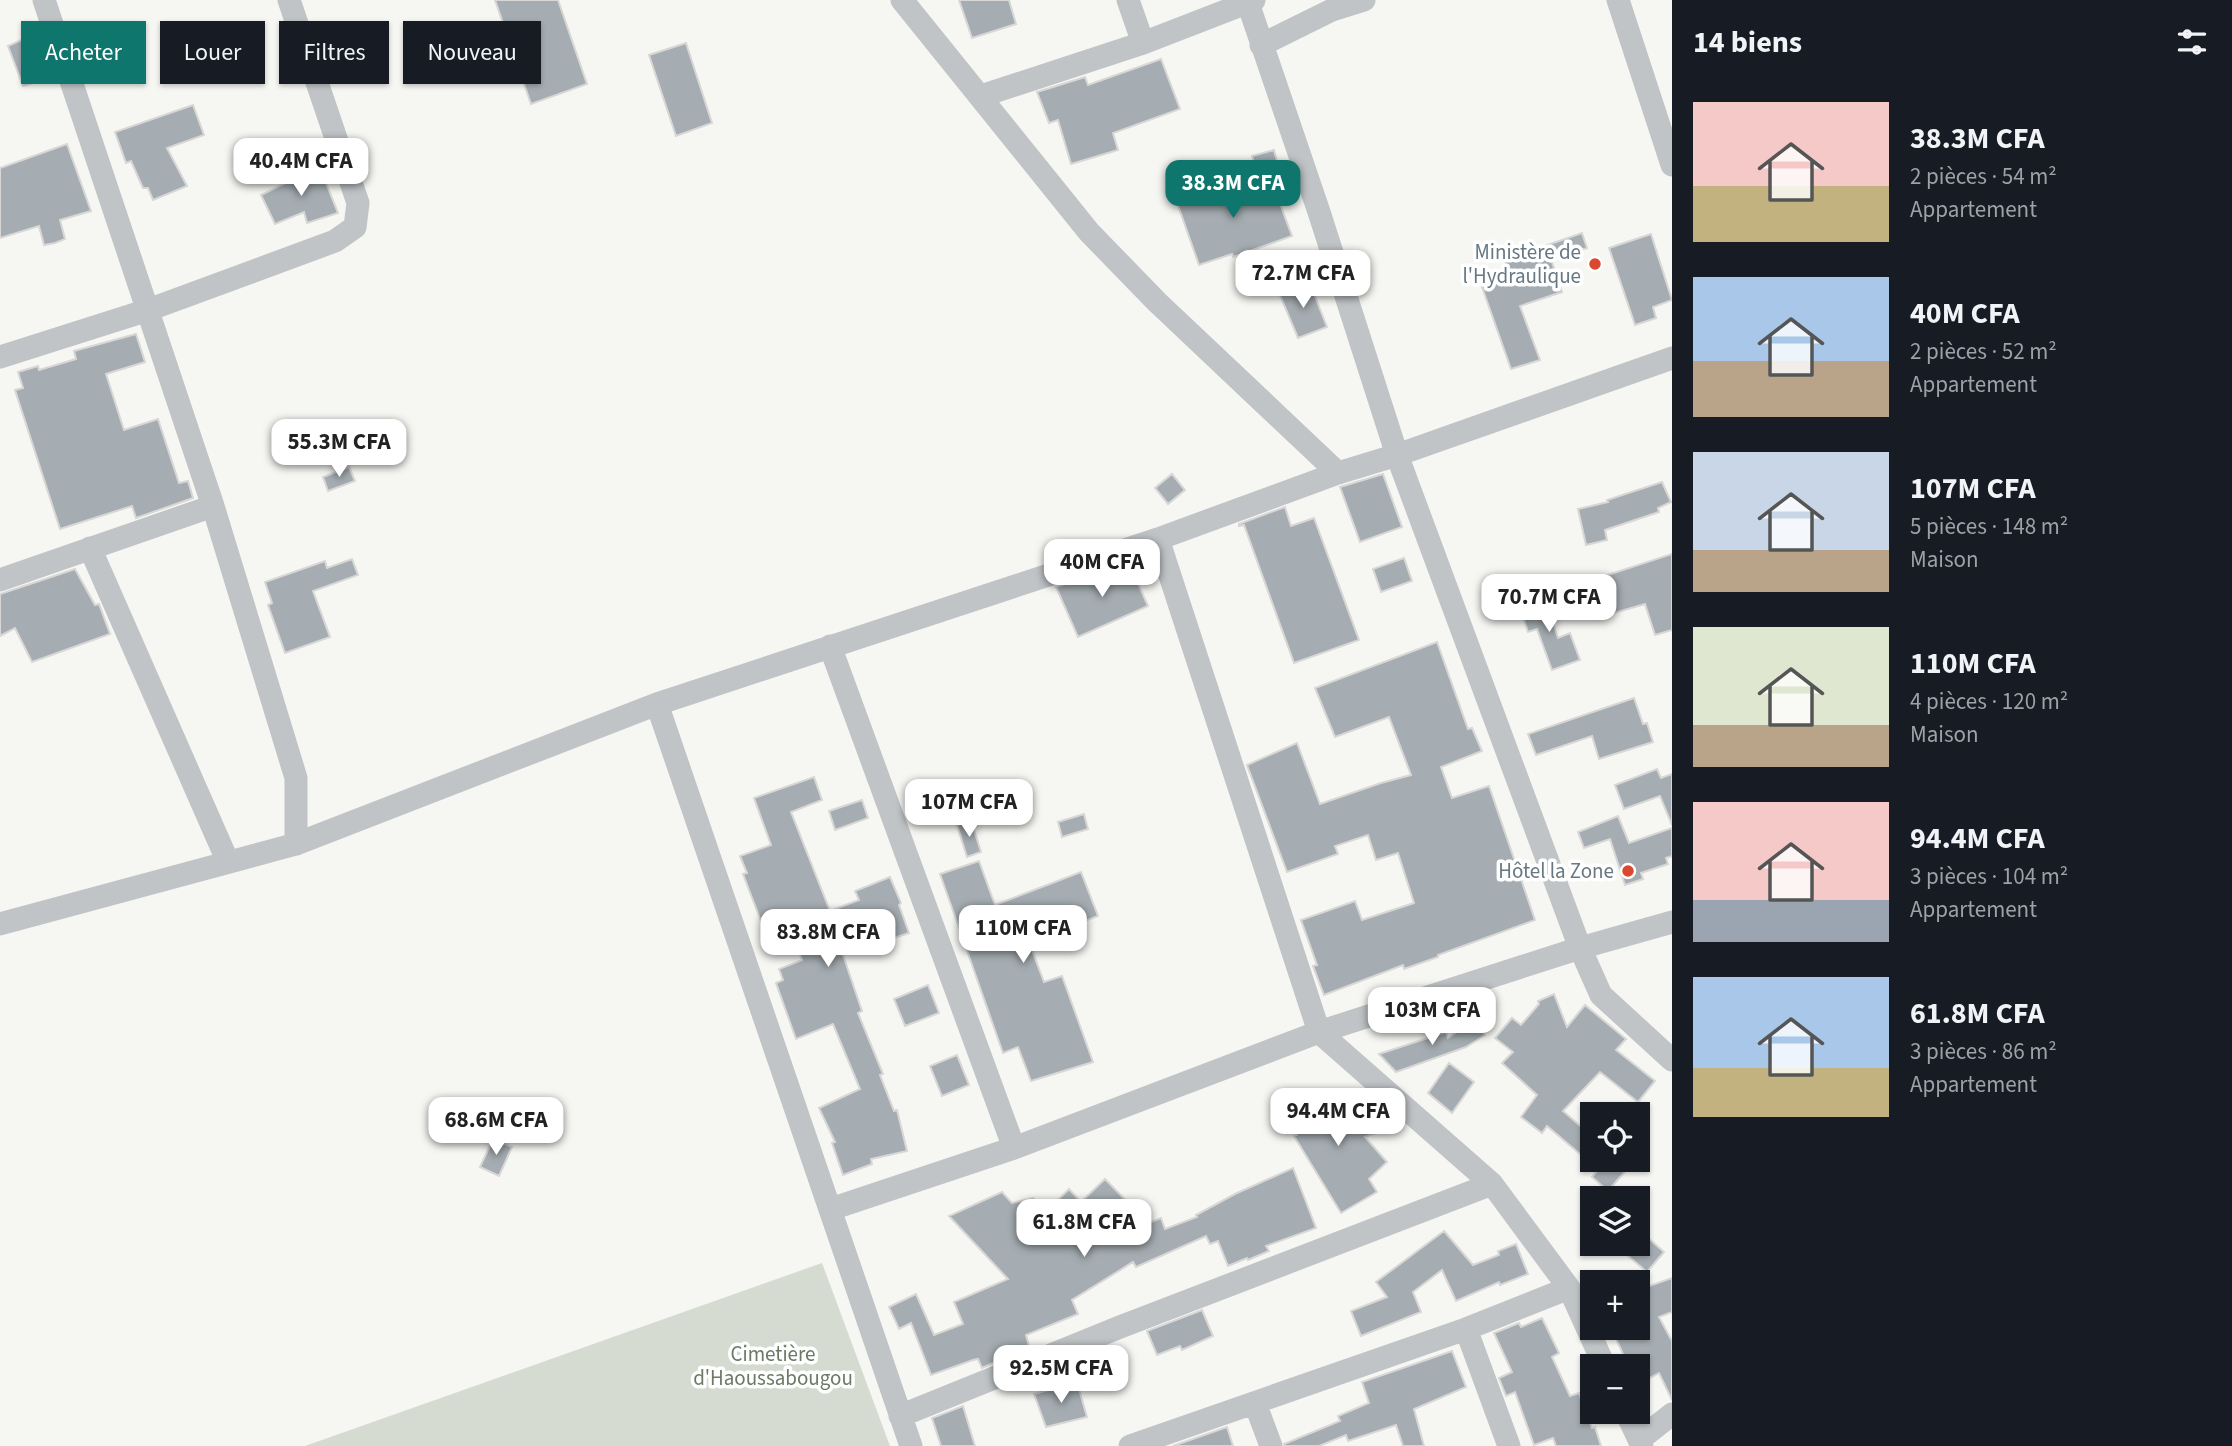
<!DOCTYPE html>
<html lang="fr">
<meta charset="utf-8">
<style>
:root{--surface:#171b24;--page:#242831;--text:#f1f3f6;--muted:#9ea1a6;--accent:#0f766e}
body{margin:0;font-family:"Source Sans 3",sans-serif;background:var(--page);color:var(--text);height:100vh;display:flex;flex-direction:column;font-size:26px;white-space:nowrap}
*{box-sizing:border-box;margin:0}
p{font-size:23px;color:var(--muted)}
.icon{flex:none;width:38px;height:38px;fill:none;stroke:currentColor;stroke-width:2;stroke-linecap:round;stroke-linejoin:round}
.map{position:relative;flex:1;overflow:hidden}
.sheet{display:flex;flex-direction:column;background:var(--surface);width:560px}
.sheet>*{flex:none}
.banner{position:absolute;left:21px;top:21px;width:665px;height:63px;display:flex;gap:14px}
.controls{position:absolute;left:1580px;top:1102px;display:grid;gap:14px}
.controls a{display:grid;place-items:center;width:70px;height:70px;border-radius:0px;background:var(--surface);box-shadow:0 2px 5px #0004;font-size:35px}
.price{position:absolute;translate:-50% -60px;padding:0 16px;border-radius:14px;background:#fff;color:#222;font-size:23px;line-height:46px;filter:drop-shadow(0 2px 4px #0008)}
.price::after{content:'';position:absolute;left:50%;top:42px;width:21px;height:16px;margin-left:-10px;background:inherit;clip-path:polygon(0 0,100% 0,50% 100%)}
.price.active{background:var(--accent);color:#fff}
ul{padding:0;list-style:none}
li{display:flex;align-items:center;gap:21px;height:175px;padding:0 21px}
li span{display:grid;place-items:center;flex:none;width:196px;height:140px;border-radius:0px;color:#555}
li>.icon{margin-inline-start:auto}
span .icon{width:84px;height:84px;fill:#fffc;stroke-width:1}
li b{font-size:30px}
h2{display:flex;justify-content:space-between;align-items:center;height:84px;padding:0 21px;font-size:30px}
.pill{padding:0 24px;border-radius:0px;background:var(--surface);box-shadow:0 2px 5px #0004;font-size:24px;line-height:63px}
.pill.active{background:var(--accent);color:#fff}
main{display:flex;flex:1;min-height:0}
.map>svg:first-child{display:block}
.green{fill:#d6dbd2}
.building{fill:#a5adb2;stroke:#d8d7d6;stroke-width:2}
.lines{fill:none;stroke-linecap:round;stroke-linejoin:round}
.minor{stroke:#c0c4c7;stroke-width:23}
.poi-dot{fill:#da492f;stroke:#fff;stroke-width:2.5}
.labels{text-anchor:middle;stroke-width:7;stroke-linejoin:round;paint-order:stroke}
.poi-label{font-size:21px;fill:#677883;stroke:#fff;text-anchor:end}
.park-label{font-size:21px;fill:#6b7a65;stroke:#fff}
</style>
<main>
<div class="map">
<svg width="1672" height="1446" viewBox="0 0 1672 1446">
<rect width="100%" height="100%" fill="#f6f6f3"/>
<path class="green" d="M822 1263 890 1446H305Z"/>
<path class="building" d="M495 0H558L587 84 531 104Z
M959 0H1009L1016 24 972 38Z
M30 36 45 79 23 86 8 46Z
M686 43 712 123 676 136 649 55Z
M1161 59 1180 109 1113 133 1118 150 1071 164 1058 120 1049 123 1037 92 1085 77 1088 85Z
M193 105 204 135 167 148 187 186 153 200 148 188H143L131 161 126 163 115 132Z
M67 144 91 211 60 220 65 239 55 243 44 245 39 226 0 238V168Z
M1274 150 1280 172 1258 178 1252 156Z
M318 163 338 213 307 223 304 212 275 224 261 195 290 181Z
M1270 177 1292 236 1233 257 1232 254 1199 265 1174 194 1199 185 1205 200Z
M1582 233 1587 248 1551 259 1562 292 1520 306 1540 360 1511 369 1482 287 1511 278 1504 260Z
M1651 234 1672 300 1653 307 1656 318 1635 325 1609 248Z
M1309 281 1327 327 1298 338 1279 293Z
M136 334 145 362 106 374 124 430 158 419 179 483 188 481 193 498 136 518 132 506 60 529 15 390 23 388 18 372 38 366 39 370 76 359 74 351Z
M349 467 355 481 328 491 323 477Z
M1172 474 1185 490 1168 504 1155 488Z
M1383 474 1402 527 1360 542 1340 487Z
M1662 482 1671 502 1658 508 1659 512 1605 530 1607 540 1586 545 1578 509 1608 502 1607 500Z
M1285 507 1291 526 1314 518 1359 640 1294 663 1244 525 1239 526V524Z
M1672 554V630L1655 635 1645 604 1597 618 1586 582Z
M1404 558 1412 581 1381 592 1373 569Z
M352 559 358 575 313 591 330 637 285 653 268 605 272 603 265 582 325 561 327 568Z
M1129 563 1148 606 1078 637 1056 587Z
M75 569 95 605 99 604 110 634 32 662 15 628 0 636V594Z
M1545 597 1558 638 1570 633 1580 660 1552 670 1537 629 1528 632 1519 604Z
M1437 642 1468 729 1472 728 1482 751 1441 767 1452 798 1489 786 1535 920 1438 955V957L1404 969 1403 965 1324 995 1313 966 1317 965 1301 920 1355 901 1362 920 1414 903 1398 853 1376 860 1368 835 1335 846 1338 854 1287 872 1247 765 1297 743 1320 804 1381 783 1411 775 1389 717 1335 737 1315 688Z
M1634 698 1643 724 1647 723 1653 742 1599 759 1592 736 1536 755 1528 734Z
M1657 769 1661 778 1672 774V825L1660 796 1624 809 1615 785Z
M814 777 822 800 791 812 830 911 859 900 855 891 890 877 901 903 899 905 909 933 843 955 862 1011 858 1013 883 1074 880 1075 894 1111 897 1110 907 1151 871 1159 872 1164 843 1175 832 1143 835 1142 819 1108 860 1089 833 1024 796 1039 776 983 783 980 779 969 802 960 785 915 762 924 743 874 747 873 740 856 771 845 754 798Z
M862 800 868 818 835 830 829 811Z
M1084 814 1088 829 1062 837 1058 822Z
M1618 816 1629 843 1672 828V856L1666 858 1668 864 1641 873 1643 879 1625 885 1610 839 1584 848 1578 832Z
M971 820 981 852 967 857 957 825Z
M979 861 995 905 1081 872 1098 916 1029 942 1044 982 1062 976 1093 1062 1031 1081 1018 1047 1003 1053 940 874Z
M928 985 939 1013 905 1026 894 999Z
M1554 994 1567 1027 1585 1005 1626 1039 1616 1050 1655 1081 1638 1102 1600 1072 1563 1111 1592 1136V1160H1619L1628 1168 1608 1191 1592 1177 1597 1171 1585 1160H1587L1547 1126 1542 1133 1521 1117 1537 1095 1502 1063 1513 1052 1495 1038 1512 1018 1521 1025 1539 1004 1538 1001Z
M1475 1019 1485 1035 1466 1047 1396 1072 1379 1054 1446 1032 1448 1038Z
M957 1055 969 1085 942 1096 930 1066Z
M1449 1063 1474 1082 1452 1113 1428 1093Z
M1329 1091 1340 1118 1370 1107 1382 1131 1365 1137 1387 1162 1369 1179 1377 1192 1341 1213 1294 1136 1297 1135 1286 1108Z
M493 1139 512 1147 499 1176 480 1167Z
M1293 1168 1316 1228 1266 1246 1269 1251 1248 1260 1247 1258 1228 1266 1218 1241 1210 1244 1206 1236 1136 1267 1133 1262 1072 1300 1078 1314 1026 1335 1029 1346 982 1368 978 1359 973 1360 931 1375 911 1323 899 1329 889 1307 916 1294 934 1335 963 1324 954 1302 1008 1279 949 1216 1002 1192 1012 1203 1033 1198 1046 1212 1069 1189 1081 1202 1105 1179 1148 1223 1161 1218 1165 1229 1197 1217 1196 1215 1235 1194Z
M1638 1229 1664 1252 1647 1272 1614 1244H1638Z
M1444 1231 1473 1265 1499 1255 1498 1251 1516 1244 1528 1274 1500 1285 1499 1282 1456 1301 1442 1270 1413 1292 1421 1312 1361 1336 1351 1311 1387 1297 1376 1282Z
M1672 1278V1312L1659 1317 1672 1341V1400L1659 1373 1638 1384V1367H1629L1611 1328H1638V1290Z
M1202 1310 1213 1336 1182 1350 1180 1346 1157 1355 1147 1331Z
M1542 1318 1559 1353 1552 1357 1570 1396 1579 1393 1592 1428 1595 1427 1601 1446H1556L1553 1438 1534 1445 1515 1392 1506 1396 1499 1378 1512 1372 1494 1333 1519 1323 1521 1327Z
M1452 1351 1466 1387 1414 1409 1424 1446H1403L1396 1425 1348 1441 1346 1435 1319 1446H1285L1284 1444 1340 1421 1338 1416 1369 1403 1362 1382Z
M1077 1382 1087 1417 1046 1427 1034 1394Z
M963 1406 975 1446H941L932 1418Z
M1227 1427 1233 1446H1173Z"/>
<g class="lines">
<path class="minor" d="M44 0 213 506 296 778V844
M902 0 1089 232 1157 302 1338 473
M1128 0 1143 43
M1618 0 1672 165
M1248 3 1319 212 1397 455 1580 948 1601 995 1672 1060
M1261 45 1332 10 1364 0
M981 96 1143 43 1254 0
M0 357 148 310 335 241 355 227 358 203 289 0
M1158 539 1319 1032 1492 1184 1569 1288 1605 1367
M90 548 228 862
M0 580 213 506
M830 646 1014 1148
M657 704 911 1446
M0 924 296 844 657 704 1158 539 1338 473 1397 455 1672 358
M831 1209 1014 1148 1319 1032 1580 948 1672 922
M1466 1329 1509 1446
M1255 1403 1271 1446
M1626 1412 1642 1446
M900 1416 1120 1327 1492 1184
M1639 1440 1672 1414
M1130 1446 1466 1329 1569 1288"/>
</g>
<g class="poi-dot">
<circle cx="1595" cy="264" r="7"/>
<circle cx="1628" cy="871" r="7"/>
</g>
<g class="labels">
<g class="poi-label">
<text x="1581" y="259">Ministère de<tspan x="1581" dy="24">l'Hydraulique</tspan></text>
<text x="1614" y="878">Hôtel la Zone</text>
</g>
<g class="park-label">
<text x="773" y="1361">Cimetière<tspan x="773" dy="24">d'Haoussabougou</tspan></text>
</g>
</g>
</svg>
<div class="controls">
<a><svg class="icon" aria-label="locate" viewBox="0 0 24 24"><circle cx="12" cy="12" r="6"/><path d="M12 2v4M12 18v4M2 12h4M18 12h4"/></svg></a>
<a><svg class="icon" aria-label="layers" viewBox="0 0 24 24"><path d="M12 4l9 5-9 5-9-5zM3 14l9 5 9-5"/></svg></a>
<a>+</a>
<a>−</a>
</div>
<b class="price" style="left:301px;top:198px">40.4M CFA</b>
<b class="price active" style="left:1233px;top:220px">38.3M CFA</b>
<b class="price" style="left:1303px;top:310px">72.7M CFA</b>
<b class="price" style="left:339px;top:479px">55.3M CFA</b>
<b class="price" style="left:1102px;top:599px">40M CFA</b>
<b class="price" style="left:1549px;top:634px">70.7M CFA</b>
<b class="price" style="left:969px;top:839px">107M CFA</b>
<b class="price" style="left:1023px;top:965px">110M CFA</b>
<b class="price" style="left:828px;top:969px">83.8M CFA</b>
<b class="price" style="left:1432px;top:1047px">103M CFA</b>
<b class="price" style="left:1338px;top:1148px">94.4M CFA</b>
<b class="price" style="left:496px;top:1157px">68.6M CFA</b>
<b class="price" style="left:1084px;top:1259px">61.8M CFA</b>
<b class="price" style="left:1061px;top:1405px">92.5M CFA</b>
<div class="banner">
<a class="pill active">Acheter</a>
<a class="pill">Louer</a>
<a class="pill">Filtres</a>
<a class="pill">Nouveau</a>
</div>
</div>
<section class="sheet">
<h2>14 biens<svg class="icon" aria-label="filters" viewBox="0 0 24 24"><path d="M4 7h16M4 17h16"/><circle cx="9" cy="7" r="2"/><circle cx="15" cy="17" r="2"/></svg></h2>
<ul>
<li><span style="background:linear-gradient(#f6c9c9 60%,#c2b280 0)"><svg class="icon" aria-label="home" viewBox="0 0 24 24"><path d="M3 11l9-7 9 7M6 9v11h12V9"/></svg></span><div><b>38.3M CFA</b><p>2 pièces · 54 m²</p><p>Appartement</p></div></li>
<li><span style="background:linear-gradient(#a9c7e8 60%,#b9a48a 0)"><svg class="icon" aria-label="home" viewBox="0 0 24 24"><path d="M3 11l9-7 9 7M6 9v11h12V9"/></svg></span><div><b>40M CFA</b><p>2 pièces · 52 m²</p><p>Appartement</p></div></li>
<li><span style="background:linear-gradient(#c9d6e8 70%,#b9a48a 0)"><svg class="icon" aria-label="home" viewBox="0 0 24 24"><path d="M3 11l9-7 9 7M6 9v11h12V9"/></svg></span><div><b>107M CFA</b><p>5 pièces · 148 m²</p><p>Maison</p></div></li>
<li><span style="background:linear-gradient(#dfe7d0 70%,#b9a48a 0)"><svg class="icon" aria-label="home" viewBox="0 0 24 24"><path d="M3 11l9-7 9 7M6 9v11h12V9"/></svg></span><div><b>110M CFA</b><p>4 pièces · 120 m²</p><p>Maison</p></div></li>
<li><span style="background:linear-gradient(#f6c9c9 70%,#9aa5b1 0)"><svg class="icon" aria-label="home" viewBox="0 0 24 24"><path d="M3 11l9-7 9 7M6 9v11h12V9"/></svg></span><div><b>94.4M CFA</b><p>3 pièces · 104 m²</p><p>Appartement</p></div></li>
<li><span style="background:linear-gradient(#a9c7e8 65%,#c2b280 0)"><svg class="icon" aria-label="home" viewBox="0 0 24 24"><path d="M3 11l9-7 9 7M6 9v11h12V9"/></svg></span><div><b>61.8M CFA</b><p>3 pièces · 86 m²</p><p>Appartement</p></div></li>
</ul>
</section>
</main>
